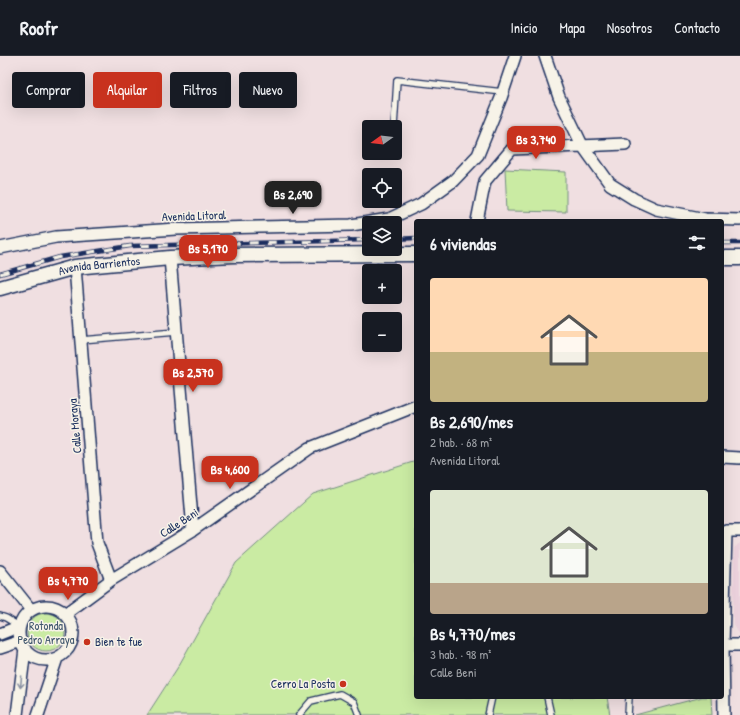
<!DOCTYPE html>
<html lang="es">
<meta charset="utf-8">
<style>
:root{--surface:#171b24;--page:#242831;--text:#f1f3f6;--muted:#9ea1a6;--line:#363941;--accent:#c8321e}
body{margin:0;font-family:"Patrick Hand",sans-serif;background:var(--page);color:var(--text);height:100vh;display:flex;flex-direction:column;font-size:15px;white-space:nowrap}
*{box-sizing:border-box;margin:0}
p{font-size:13px;color:var(--muted)}
.icon{flex:none;width:22px;height:22px;fill:none;stroke:currentColor;stroke-width:2;stroke-linecap:round;stroke-linejoin:round}
.map{position:relative;flex:1;overflow:hidden}
.sheet{position:absolute;left:414px;top:163px;width:310px;height:480px;display:flex;flex-direction:column;background:var(--surface);border-radius:4px;box-shadow:0 4px 16px #0002}
.sheet>*{flex:none}
.top-card{position:absolute;left:12px;top:16px;width:342px;height:36px;display:flex;gap:8px}
.needle{width:26px;rotate:255deg}
.fabs{position:absolute;left:362px;top:64px;display:grid;gap:8px}
.fabs a{display:grid;place-items:center;width:40px;height:40px;border-radius:4px;background:var(--surface);box-shadow:0 4px 16px #0002;font-size:20px}
.price{position:absolute;translate:-50% -34px;padding:0 9px;border-radius:8px;background:var(--accent);color:#fff;font-size:13px;line-height:26px;filter:drop-shadow(0 1px 2px #0008)}
.price::after{content:'';position:absolute;left:50%;top:24px;width:12px;height:9px;margin-left:-6px;background:inherit;clip-path:polygon(0 0,100% 0,50% 100%)}
.price.selected{background:#222;color:#fff}
ul{padding:0;list-style:none}
li{display:grid;align-content:center;gap:8px;height:212px;padding:0 16px}
li span{display:grid;place-items:center;height:124px;border-radius:4px;color:#555}
li>.icon{margin-inline-start:auto}
span .icon{width:72px;height:72px;fill:#fffc;stroke-width:1}
li b{font-size:17px}
h2{display:flex;justify-content:space-between;align-items:center;height:48px;padding:0 16px;font-size:17px}
.pill{padding:0 14px;border-radius:4px;background:var(--surface);box-shadow:0 4px 16px #0002;font-size:14px;line-height:36px}
.pill.selected{background:var(--accent);color:#fff}
header{display:flex;align-items:center;gap:24px;box-sizing:border-box;height:56px;padding:0 20px;background:var(--surface);border-bottom:1px solid var(--line)}
header strong{font-size:19px}
nav{display:flex;gap:22px;margin-inline-start:auto;font-size:14px}
.map>svg:first-child{display:block}
.built{fill:#ebd1dc}
.green{fill:#caeba3;stroke:#728d80}
.lines{fill:none;stroke-linecap:round;stroke-linejoin:round}
.service-casing{stroke:#1b2f5e;stroke-width:8}
.minor-casing{stroke:#1b2f5e;stroke-width:14}
.tertiary-casing{stroke:#1b2f5e;stroke-width:17}
.service{stroke:#f7f3e8;stroke-width:5.5}
.minor{stroke:#f7f3e8;stroke-width:11}
.tertiary{stroke:#f7f3e8;stroke-width:14}
.rail-casing{stroke:#1b2f5e;stroke-width:4.5}
.rail{stroke:#f7f3e8;stroke-width:3;stroke-dasharray:9;stroke-linecap:butt}
.oneway{stroke:#8991a3}
.poi-dot{fill:#c8321e;stroke:#f7f3e8;stroke-width:1.5}
.labels{text-anchor:middle;stroke-width:3;stroke-linejoin:round;paint-order:stroke}
.street-label{font-size:12px;fill:#1b2f5e;stroke:#f7f3e8}
.park-label{font-size:12px;fill:#3e556c;stroke:#f7f3e8}
.poi-label{font-size:12px;fill:#1b2f5e;stroke:#f7f3e8;text-anchor:start}
</style>
<header>
<strong>Roofr</strong>
<nav><a>Inicio</a><a>Mapa</a><a>Nosotros</a><a>Contacto</a></nav>
</header>
<div class="map">
<svg width="740" height="659" viewBox="0 0 740 659">
<rect width="100%" height="100%" fill="#f0dfe1"/>
<filter id="ink" filterUnits="userSpaceOnUse"><feTurbulence type="fractalNoise" baseFrequency=".025" numOctaves="2"/><feDisplacementMap in="SourceGraphic" scale="8" xChannelSelector="R" yChannelSelector="G"/><feConvolveMatrix kernelMatrix="1 2 1 2 8 2 1 2 1" color-interpolation-filters="sRGB"/></filter>
<g filter="url(#ink)">
<path class="built" d="M740 487V579L733 568 734 492Z"/>
<path class="green" d="M505 113 566 116V156L507 155Z
M416 405V641H607L610 659H147L178 611 236 507 313 438Z
M27 576a19 19 0 1 1 38 0a19 19 0 1 1-38 0Z
M702 641H711L712 659H635Z"/>
<g class="lines">
<defs>
<path id="service" d="M394 71 397 24 503 36
M81 284 176 276
M0 560 6 562 19 570
M547 641 551 659
M299 659 311 645 340 638 354 646 359 659
M488 659 492 641
M628 659 629 641"/>
<path id="minor" d="M545 0 559 41 582 89 610 128 634 143 656 153 705 163 740 164
M477 165 485 125 512 93 625 88
M0 192 56 181 176 173 351 169 389 163 421 148 453 125 478 99 501 42 515 0
M170 202 193 474
M75 211 97 487 111 524
M722 401 740 402
M0 515 31 554
M19 577a27 27 0 1 1 54 0a27 27 0 1 1-54 0Z
M65 558 111 524 193 474 310 392 416 350
M0 578 20 570
M722 589H740
M0 592 21 585
M17 659 25 593
M38 659 57 602
M724 659 723 589 726 475H740"/>
<g id="tertiary">
<path d="M722 202H740"/>
<path id="s1" d="M0 232 75 211 170 202 234 199 416 198"/>
</g>
</defs>
<use href="#service" class="service-casing"/>
<use href="#minor" class="minor-casing"/>
<use href="#tertiary" class="tertiary-casing"/>
<use href="#service" class="service"/>
<use href="#minor" class="minor"/>
<use href="#tertiary" class="tertiary"/>
<defs>
<path id="rail" d="M395 183 416 182
M722 187H740
M0 218 60 201 130 190 369 184"/>
</defs>
<use href="#rail" class="rail-casing"/>
<use href="#rail" class="rail"/>
</g>
<defs><path id="oneway-shaft" d="M-6 0H5M1.5-3L5.5 0L1.5 3" fill="none" stroke-width="1.6" stroke-linecap="round" stroke-linejoin="round"/></defs>
<use class="oneway" href="#oneway-shaft" transform="translate(21 626) rotate(96)"/>
</g>
<g class="poi-dot">
<circle cx="87" cy="586" r="4"/>
<circle cx="343" cy="628" r="4"/>
</g>
<g class="labels">
<g class="street-label">
<text transform="translate(194 160) rotate(-2)" y="4">Avenida Litoral</text>
<text dy="4" stroke="none"><textPath href="#s1" startOffset="102">Avenida Barrientos</textPath></text>
<text transform="translate(75 370) rotate(-95)" y="4">Calle Moraya</text>
<text transform="translate(179 467) rotate(-33)" y="4">Calle Beni</text>
</g>
<g class="park-label">
<text x="46" y="574">Rotonda<tspan x="46" dy="14">Pedro Arraya</tspan></text>
</g>
<g class="poi-label">
<text x="95" y="590">Bien te fue</text>
<text x="335" y="632" text-anchor="end">Cerro La Posta</text>
</g>
</g>
</svg>
<div class="fabs">
<a><svg class="needle" viewBox="-14 -14 28 28"><path d="M0-13l5 13h-10z" fill="#e53935"/><path d="M0 13l5-13h-10z" fill="#9ea1a6"/></svg></a>
<a><svg class="icon" aria-label="locate" viewBox="0 0 24 24"><circle cx="12" cy="12" r="6"/><path d="M12 2v4M12 18v4M2 12h4M18 12h4"/></svg></a>
<a><svg class="icon" aria-label="layers" viewBox="0 0 24 24"><path d="M12 4l9 5-9 5-9-5zM3 14l9 5 9-5"/></svg></a>
<a>+</a>
<a>−</a>
</div>
<b class="price" style="left:536px;top:104px">Bs 3,740</b>
<b class="price selected" style="left:293px;top:159px">Bs 2,690</b>
<b class="price" style="left:208px;top:213px">Bs 5,170</b>
<b class="price" style="left:193px;top:337px">Bs 2,570</b>
<b class="price" style="left:230px;top:434px">Bs 4,600</b>
<b class="price" style="left:68px;top:545px">Bs 4,770</b>
<div class="top-card">
<a class="pill">Comprar</a>
<a class="pill selected">Alquilar</a>
<a class="pill">Filtros</a>
<a class="pill">Nuevo</a>
</div>
<section class="sheet">
<h2>6 viviendas<svg class="icon" aria-label="filters" viewBox="0 0 24 24"><path d="M4 7h16M4 17h16"/><circle cx="9" cy="7" r="2"/><circle cx="15" cy="17" r="2"/></svg></h2>
<ul>
<li><span style="background:linear-gradient(#ffd9b3 60%,#c2b280 0)"><svg class="icon" aria-label="home" viewBox="0 0 24 24"><path d="M3 11l9-7 9 7M6 9v11h12V9"/></svg></span><div><b>Bs 2,690/mes</b><p>2 hab. · 68 m²</p><p>Avenida Litoral</p></div></li>
<li><span style="background:linear-gradient(#dfe7d0 75%,#b9a48a 0)"><svg class="icon" aria-label="home" viewBox="0 0 24 24"><path d="M3 11l9-7 9 7M6 9v11h12V9"/></svg></span><div><b>Bs 4,770/mes</b><p>3 hab. · 98 m²</p><p>Calle Beni</p></div></li>
</ul>
</section>
</div>
